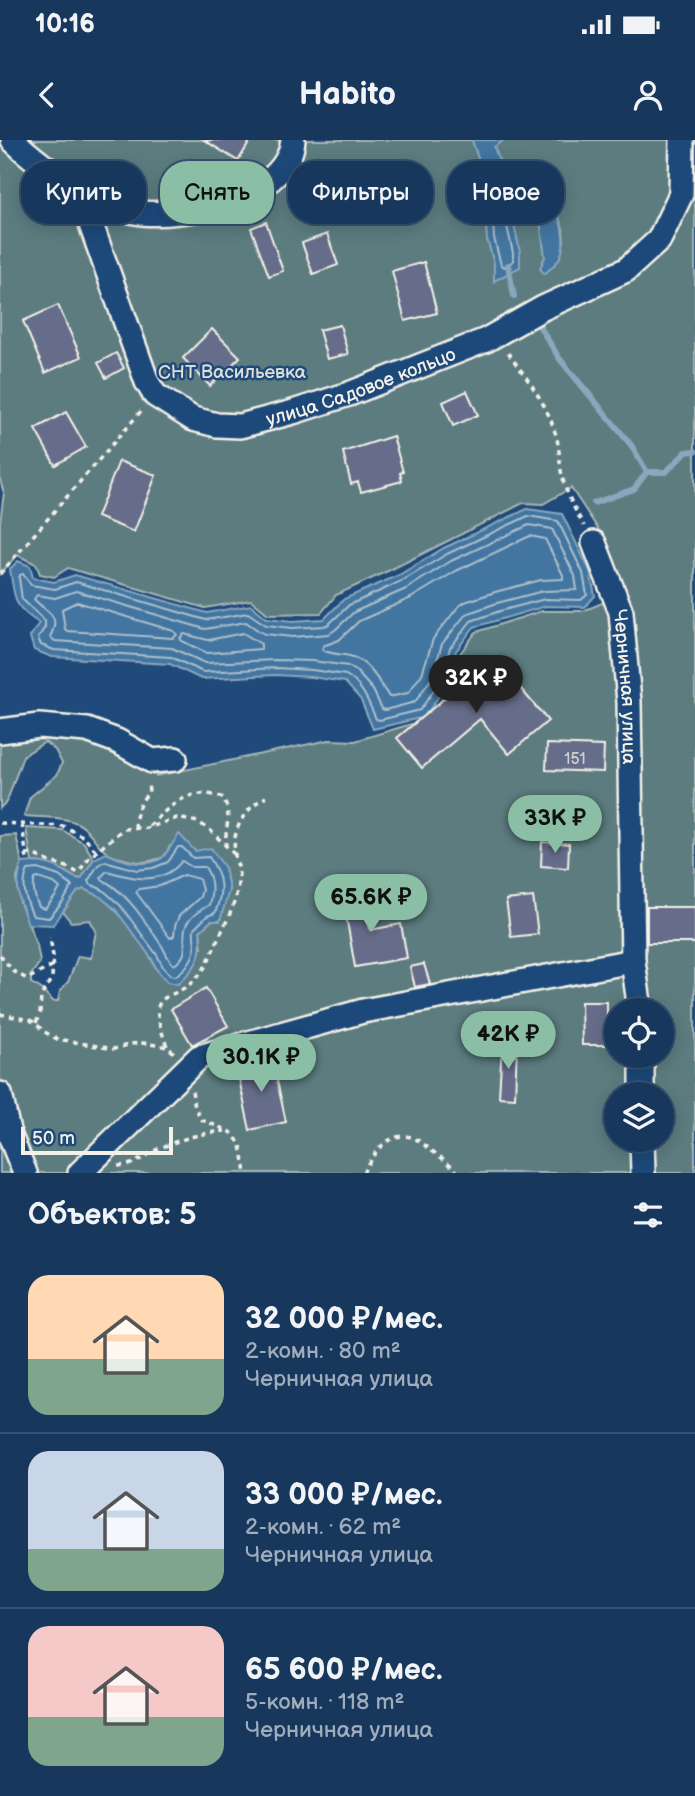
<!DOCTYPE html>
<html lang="ru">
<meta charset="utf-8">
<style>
:root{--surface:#17385c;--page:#244365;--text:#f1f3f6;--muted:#9eacbb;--line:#365272;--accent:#8abfa5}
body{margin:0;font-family:"Balsamiq Sans",sans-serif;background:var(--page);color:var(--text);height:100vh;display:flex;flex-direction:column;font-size:26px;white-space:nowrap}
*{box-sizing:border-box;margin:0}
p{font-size:23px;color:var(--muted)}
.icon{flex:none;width:38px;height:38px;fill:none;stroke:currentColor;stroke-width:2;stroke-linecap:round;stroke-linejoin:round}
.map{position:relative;height:1033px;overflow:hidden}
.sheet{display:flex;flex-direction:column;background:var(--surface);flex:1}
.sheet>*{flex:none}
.banner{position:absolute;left:21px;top:21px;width:654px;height:63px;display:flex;gap:14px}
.buttons{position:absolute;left:604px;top:858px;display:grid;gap:14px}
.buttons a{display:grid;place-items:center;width:70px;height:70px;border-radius:50%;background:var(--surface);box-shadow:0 4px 18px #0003,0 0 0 2px var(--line);font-size:35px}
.scale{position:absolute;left:21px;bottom:18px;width:152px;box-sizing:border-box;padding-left:7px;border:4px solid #f4f1e8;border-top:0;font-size:19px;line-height:24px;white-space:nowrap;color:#f4f1e8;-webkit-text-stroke:5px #1f4a7a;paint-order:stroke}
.price{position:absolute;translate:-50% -60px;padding:0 16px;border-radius:24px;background:var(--accent);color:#111;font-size:23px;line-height:46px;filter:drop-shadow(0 2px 4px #0008)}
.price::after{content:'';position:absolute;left:50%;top:42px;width:21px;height:16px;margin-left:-10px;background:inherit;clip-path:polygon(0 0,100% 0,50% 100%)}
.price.selected{background:#222;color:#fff}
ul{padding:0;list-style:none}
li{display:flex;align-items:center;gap:21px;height:175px;padding:0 28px}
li+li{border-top:2px solid var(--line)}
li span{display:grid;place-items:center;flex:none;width:196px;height:140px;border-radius:21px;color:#555}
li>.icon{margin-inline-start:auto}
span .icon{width:84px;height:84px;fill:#fffc;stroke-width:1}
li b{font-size:30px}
h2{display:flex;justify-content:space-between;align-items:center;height:84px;padding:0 28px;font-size:30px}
.pill{padding:0 24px;border-radius:28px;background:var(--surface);box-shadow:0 4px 18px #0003,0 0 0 2px var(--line);font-size:24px;line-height:63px}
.pill.selected{background:var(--accent);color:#111}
.status{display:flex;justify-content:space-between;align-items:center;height:49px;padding:0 35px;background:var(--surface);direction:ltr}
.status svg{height:19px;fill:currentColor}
header{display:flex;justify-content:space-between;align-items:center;height:91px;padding:0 28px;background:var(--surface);font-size:32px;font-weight:700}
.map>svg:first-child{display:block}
.green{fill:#5b7b80;stroke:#a8b6b4;stroke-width:2;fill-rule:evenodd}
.water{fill:#4375a0;stroke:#8aa7bd;stroke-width:2}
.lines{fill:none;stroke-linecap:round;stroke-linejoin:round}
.shore{stroke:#adbfcb;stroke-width:2}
.stream{stroke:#8aa7bd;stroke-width:6}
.building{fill:#666d8a;stroke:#f4f1e8;stroke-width:2}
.minor-casing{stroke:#f4f1e8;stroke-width:28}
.path{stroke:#f4f1e8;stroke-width:3.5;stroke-dasharray:5 5;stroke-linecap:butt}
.minor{stroke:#1f4a7a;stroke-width:23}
.labels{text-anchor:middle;stroke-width:5;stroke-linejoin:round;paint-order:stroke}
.number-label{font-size:16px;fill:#d0d0d0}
.park-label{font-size:19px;fill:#dddfd8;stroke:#1f4a7a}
.street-label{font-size:19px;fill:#f4f1e8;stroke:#1f4a7a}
</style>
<div class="status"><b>10:16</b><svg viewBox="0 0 49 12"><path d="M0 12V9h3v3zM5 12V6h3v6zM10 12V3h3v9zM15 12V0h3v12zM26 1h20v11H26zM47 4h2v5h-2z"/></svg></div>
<header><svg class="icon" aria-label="back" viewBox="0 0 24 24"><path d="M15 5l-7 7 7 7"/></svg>Habito<svg class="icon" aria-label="person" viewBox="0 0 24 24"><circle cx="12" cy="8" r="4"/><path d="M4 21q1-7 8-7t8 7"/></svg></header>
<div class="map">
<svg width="695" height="1033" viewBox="0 0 695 1033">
<rect width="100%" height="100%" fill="#1f4a7a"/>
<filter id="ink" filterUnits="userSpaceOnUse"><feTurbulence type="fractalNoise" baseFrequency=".0143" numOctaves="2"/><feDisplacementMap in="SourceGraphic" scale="14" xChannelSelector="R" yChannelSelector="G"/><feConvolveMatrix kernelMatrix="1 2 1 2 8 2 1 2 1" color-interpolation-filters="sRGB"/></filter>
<g filter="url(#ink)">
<path class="green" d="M0 0H472L486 42 485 68 487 99 494 123V141L520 112 514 85 518 63 506 39 494 6 504 0H695V1033H0V696L16 695 22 723 17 738 20 763 37 805 40 822 31 835V843L40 848 53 861H58L60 851 68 842 78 816 91 818 96 791 90 780 71 782 63 772 78 751 83 749C88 751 94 753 99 756 119 769 147 808 157 830L202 808 200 791 211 781 229 750 225 728 195 711 170 706 164 717C147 723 139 724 121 718 116 717 109 716 106 712 95 704 92 691 79 684 62 676 43 678 24 676L30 657 57 635 62 623 55 610 45 602 23 616 7 661 0 668V603L2 601 40 593 76 598 129 611 156 636 329 600 355 601 428 579 450 548 459 515 476 492 542 471H583L622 455 604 398 571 348 543 364 523 363 392 429 336 455 321 473 268 474 251 460 205 468 68 428 54 437 40 434 36 424 17 415 0 434V382L4 353 0 340ZM543 51 554 66 563 88 564 102 542 123 545 117 539 72ZM616 870H662V915H616ZM616 954H662V999H616Z
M26 688 62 690 84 703 94 719 81 739C72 738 68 732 60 729 52 725 41 722 32 722Z"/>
<path class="water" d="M472 0H504L494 7 506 39 518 63 514 85 520 112V127L494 141V123L487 99 485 68 486 42Z
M536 48C556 57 570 97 560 117 557 124 550 129 544 134L540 128 545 117 539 72 534 67 531 57Z
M527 369 562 374 590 431 595 456 585 467 546 466 474 487 456 511 446 546 424 577 373 589 361 560 345 542 311 537 275 535 201 539 170 524 52 517 34 510 30 497 39 483C12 466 15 458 10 429L18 421 30 426 33 438 54 442 75 435 207 473 251 465 267 478 292 481 324 479 344 459 399 435 444 408Z
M179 694 195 711 211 708 225 728 229 750 220 781H211L200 791C203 818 197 826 178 844L167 842 157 830 152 819 115 769 98 755 84 749 78 751 53 785 28 784C19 760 14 747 22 723 37 721 52 723 64 731 71 735 73 738 81 739L94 719 106 713C121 720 146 729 162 718 167 714 175 699 179 694Z"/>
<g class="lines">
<path class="shore" d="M496 40 499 42 511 64 507 86 513 113V121L505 127 501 125 494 98 492 68 493 43Z
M528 376 558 381 583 433 587 455 581 460 545 459 500 471 471 481 450 508 439 543 420 570 380 580 376 579C369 563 362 544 346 535L312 530 276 528 203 532 171 517 54 510 41 505 38 498 45 487V481L22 459 19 438 20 435 23 434 31 445 55 449 76 442 206 480 248 473 266 485 292 488 324 486 329 484 349 465 402 441 447 414Z
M529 385 552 389 575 436 577 450 543 451 497 463 466 474 442 504 431 539 415 562 385 570 382 569 373 550 356 531 348 526 313 521 276 520 205 523 172 508 55 501 50 497C62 473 47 474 34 459L37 455 55 458 76 451 205 489 246 482 259 491 265 494 292 497 329 494 335 490 354 472 406 449 451 421Z
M530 396 545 399 563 435V439L541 440 495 452 465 462 458 467 433 499 422 534 408 553 389 557C380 543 369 521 350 516 340 514 330 514 322 510L323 506 339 500 359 481 411 458 456 431Z
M77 462 174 491 177 495 173 498 67 491 65 489 62 469Z
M243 493 261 504V509L207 513 182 501 180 498 184 494 208 500Z
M178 707H182L193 718 209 717C222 736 224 751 215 773L207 776 194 789C193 795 195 801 195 807 194 819 185 830 175 836L170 835 163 827 157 815 120 765 103 750 90 744 88 741 98 725 105 721 137 730 153 728 168 722Z
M182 721 192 727H205C213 739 213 752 209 765 200 770 187 778 185 789 182 804 191 814 174 825 168 820 166 813 162 806 146 783 129 754 103 740L101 737 107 731C128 737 154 745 174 729 177 727 179 724 182 721Z
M38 729 59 736 72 746 63 762 49 778 33 776C26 762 21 744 28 730Z
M184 735 199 739 202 750 200 757 179 776 175 786 174 796 170 798 136 752 139 749 160 746Z
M38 738 54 743 60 748 55 757 45 769 39 767C35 759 32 747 35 739Z"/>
<path class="stream" d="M508 125 514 156
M537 182 559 218 631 305 647 332
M647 332H666L686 312 695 311
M594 363 634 349 647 332"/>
</g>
<path class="building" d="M204 0H251L238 21Z
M266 82 283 131 269 136 251 88Z
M327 94 338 125 313 134 302 103Z
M424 122 437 173 405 181 392 131Z
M58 165 81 217 45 233 23 181Z
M340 185 348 214 327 219 319 190Z
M212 189 240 217 210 246 183 218Z
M116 213 124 228 106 238 98 223Z
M467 251 478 275 453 286 443 262Z
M66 272 86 307 55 325 35 289Z
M393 296 403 332 400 333 402 341 361 352 358 342 351 344 343 312Z
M119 321 156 335 134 392 97 377Z
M494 517 548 581 509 614 480 579 422 628 397 598Z
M547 604 604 606 603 632 546 630Z
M542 702 569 704 568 728 541 726Z
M363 749 370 790 401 784 407 818 355 827 342 753Z
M533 757 538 794 511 797 506 760Z
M647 767H695V803H647Z
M424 824 430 844 415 847 410 827Z
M206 848 228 886 192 905 171 869Z
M581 862H607V905H582Z
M502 903 517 904 515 958 499 957Z
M272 918 286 982 250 990 236 925Z"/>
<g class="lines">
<defs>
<g id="minor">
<path d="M13 0C41 28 101 69 142 73 162 75 191 71 211 67 223 64 235 58 246 53 269 45 291 25 293 0"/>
<path id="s1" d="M78 48 147 242 155 255 193 279 217 285 240 286 293 272 349 254 486 200 543 168 626 130 659 100 681 54 682 0"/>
<path id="s2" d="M594 403 621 472 629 562 633 821 640 870"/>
<path d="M0 591 39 586 87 590 117 601 152 621 175 619"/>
<path d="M642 915V954"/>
<path d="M0 954 8 991 25 1033"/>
<path d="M642 999 643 1033"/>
<path d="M80 1033 199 917 363 871 633 821"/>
</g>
</defs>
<use href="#minor" class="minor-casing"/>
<path class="path" d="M508 213C526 237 546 262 555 292 560 306 559 322 562 336 566 353 575 370 584 386
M0 434 142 270
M0 683 63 686 84 697 96 711
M22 684 27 719
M149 686C171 665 191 645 223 658 224 662 227 665 227 669 230 682 224 694 226 706
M135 688C136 674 138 663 149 652L148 642
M26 714C34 714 36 716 43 719 57 725 64 724 78 733L88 719 123 689 147 688 177 678 198 682 210 690 234 714
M0 815 13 831 27 839 52 826
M0 874 30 880 36 883 43 891 57 899 114 909 131 904 144 903 168 907 175 914
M36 883 40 873 41 856 52 838 53 816 50 797
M167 906C141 839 175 870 203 830 208 823 211 814 215 806 223 788 233 771 237 751 238 745 239 736 239 730 238 725 235 720 235 714 231 690 245 668 266 657
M192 951 195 967 202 980 231 992 241 1005 246 1033
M118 1026C138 1025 138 1019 154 1011 177 1000 200 993 225 991
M363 1033C372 1015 388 989 414 998 420 1001 427 1007 432 1011 442 1018 451 1024 458 1033"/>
<use href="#minor" class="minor"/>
</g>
</g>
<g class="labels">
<g class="number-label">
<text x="575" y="624">151</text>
</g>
<g class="park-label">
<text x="232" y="238">СНТ Васильевка</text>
</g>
<g class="street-label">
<text dy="7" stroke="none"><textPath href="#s1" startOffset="441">улица Садовое кольцо</textPath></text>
<text dy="7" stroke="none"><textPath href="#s2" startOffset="149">Черничная улица</textPath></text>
</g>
</g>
</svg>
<div class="buttons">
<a><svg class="icon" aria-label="locate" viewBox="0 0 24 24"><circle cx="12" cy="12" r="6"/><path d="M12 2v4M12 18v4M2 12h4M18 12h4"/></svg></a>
<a><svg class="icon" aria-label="layers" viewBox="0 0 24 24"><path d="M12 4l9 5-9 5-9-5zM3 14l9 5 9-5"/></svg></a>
</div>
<div class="scale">50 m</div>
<b class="price selected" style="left:476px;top:575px">32K ₽</b>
<b class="price" style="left:555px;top:715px">33K ₽</b>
<b class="price" style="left:371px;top:794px">65.6K ₽</b>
<b class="price" style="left:508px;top:931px">42K ₽</b>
<b class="price" style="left:261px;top:954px">30.1K ₽</b>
<div class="banner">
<a class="pill">Купить</a>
<a class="pill selected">Снять</a>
<a class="pill">Фильтры</a>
<a class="pill">Новое</a>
</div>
</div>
<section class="sheet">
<h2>Объектов: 5<svg class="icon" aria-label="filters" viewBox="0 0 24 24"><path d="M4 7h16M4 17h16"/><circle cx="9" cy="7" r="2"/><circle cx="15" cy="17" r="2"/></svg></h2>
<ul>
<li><span style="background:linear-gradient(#ffd9b3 60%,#7fa58c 0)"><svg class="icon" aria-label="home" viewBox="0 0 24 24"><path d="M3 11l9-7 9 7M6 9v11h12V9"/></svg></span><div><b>32 000 ₽/мес.</b><p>2-комн. · 80 m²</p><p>Черничная улица</p></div></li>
<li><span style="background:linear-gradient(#c9d6e8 70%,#7fa58c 0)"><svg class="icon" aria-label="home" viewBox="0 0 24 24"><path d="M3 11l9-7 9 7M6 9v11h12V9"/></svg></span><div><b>33 000 ₽/мес.</b><p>2-комн. · 62 m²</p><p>Черничная улица</p></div></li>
<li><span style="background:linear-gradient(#f6c9c9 65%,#7fa58c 0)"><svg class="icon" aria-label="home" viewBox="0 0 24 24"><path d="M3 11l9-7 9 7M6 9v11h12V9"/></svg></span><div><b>65 600 ₽/мес.</b><p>5-комн. · 118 m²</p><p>Черничная улица</p></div></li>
</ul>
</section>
